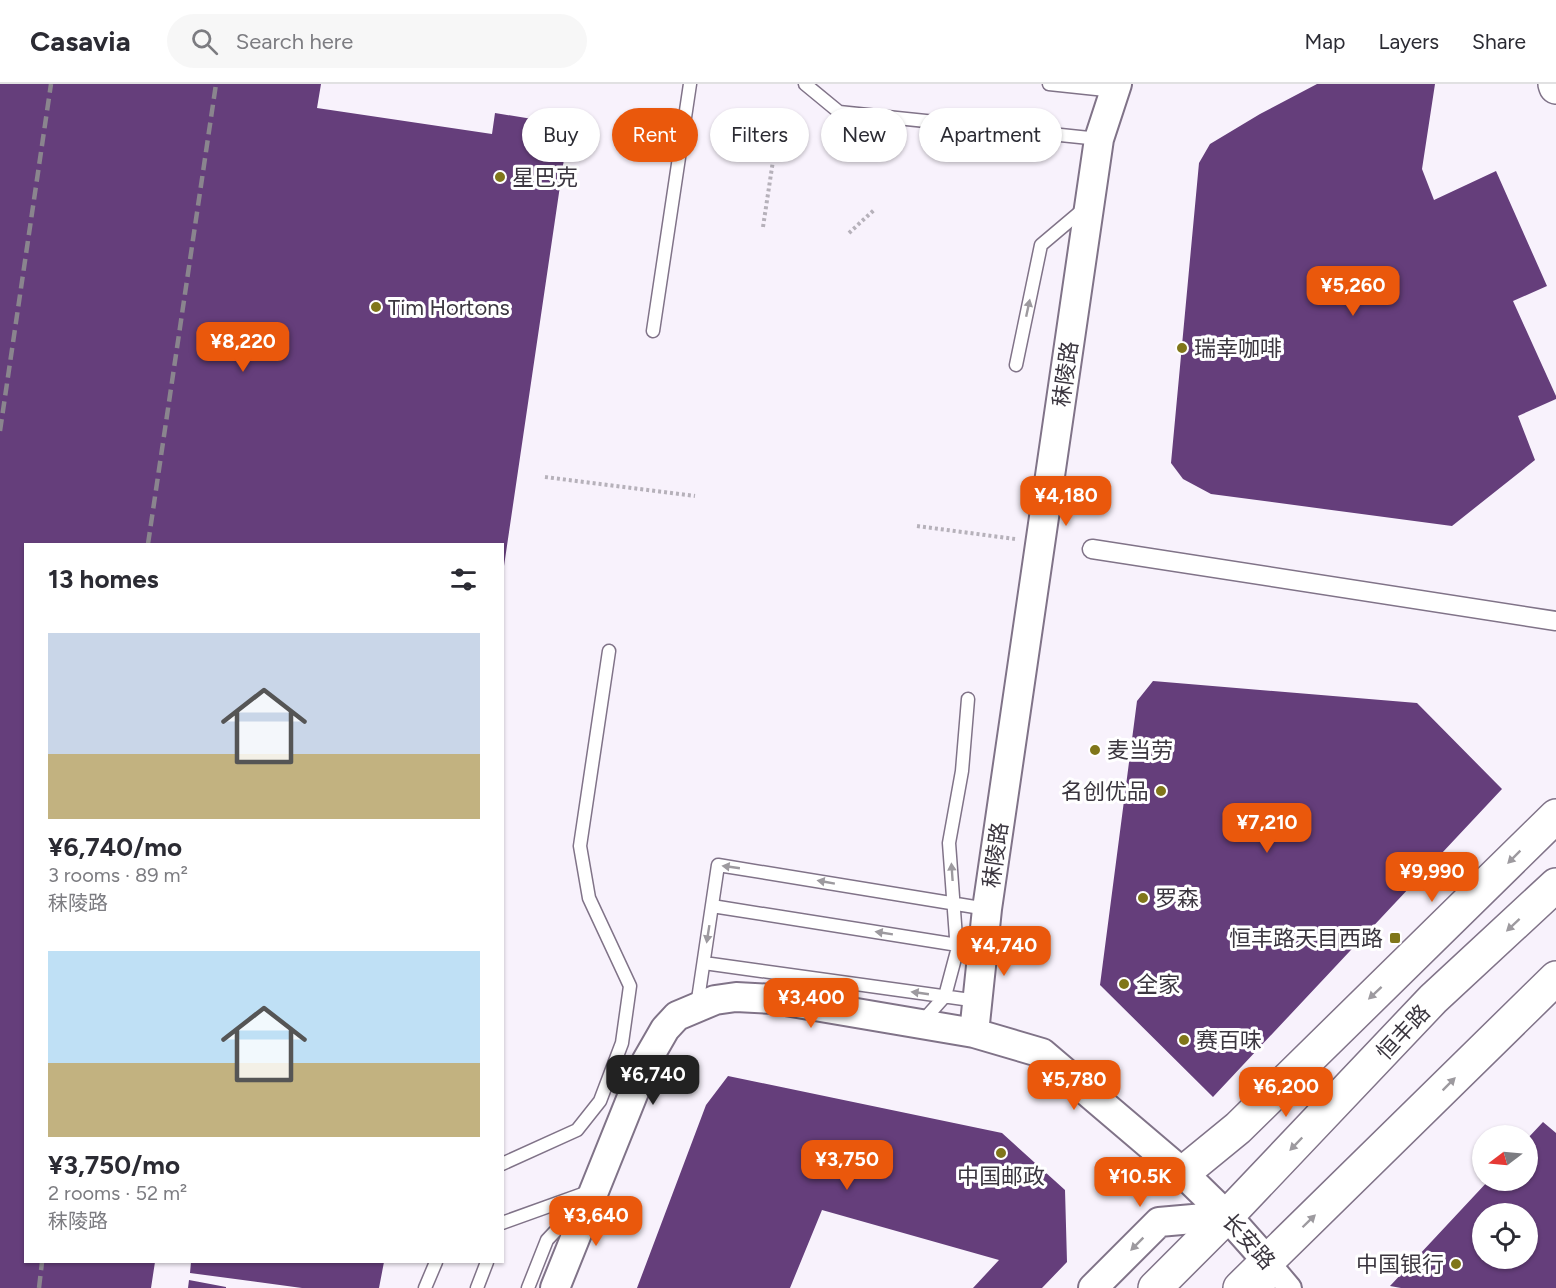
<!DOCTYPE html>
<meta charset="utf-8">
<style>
:root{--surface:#fff;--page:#f7f7f7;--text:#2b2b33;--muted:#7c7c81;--line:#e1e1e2;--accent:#ea580c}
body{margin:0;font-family:Figtree,"Noto Sans SC",sans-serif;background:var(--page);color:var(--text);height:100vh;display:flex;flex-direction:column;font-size:22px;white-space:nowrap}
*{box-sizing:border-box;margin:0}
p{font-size:20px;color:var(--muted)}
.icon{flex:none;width:33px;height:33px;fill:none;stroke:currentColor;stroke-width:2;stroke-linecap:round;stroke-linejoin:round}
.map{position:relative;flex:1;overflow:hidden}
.details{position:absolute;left:24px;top:459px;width:480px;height:720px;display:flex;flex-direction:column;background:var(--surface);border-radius:0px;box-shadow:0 2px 4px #0004}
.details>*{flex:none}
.hud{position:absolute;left:522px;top:24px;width:570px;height:54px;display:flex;gap:12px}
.needle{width:39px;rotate:254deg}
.fabs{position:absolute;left:1472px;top:1041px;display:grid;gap:12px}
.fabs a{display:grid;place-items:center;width:66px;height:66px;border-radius:50%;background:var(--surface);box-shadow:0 2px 4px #0004;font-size:30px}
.price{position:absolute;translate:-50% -51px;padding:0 14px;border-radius:12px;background:var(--accent);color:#fff;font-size:20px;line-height:39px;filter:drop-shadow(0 2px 3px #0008)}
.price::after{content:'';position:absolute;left:50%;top:36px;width:18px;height:14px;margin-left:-9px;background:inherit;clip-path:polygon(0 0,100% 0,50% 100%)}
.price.selected{background:#222;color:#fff}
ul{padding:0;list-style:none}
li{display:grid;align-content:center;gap:12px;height:318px;padding:0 24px}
li span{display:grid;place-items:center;height:186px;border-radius:0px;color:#555}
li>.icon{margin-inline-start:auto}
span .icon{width:108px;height:108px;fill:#fffc;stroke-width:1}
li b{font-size:26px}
h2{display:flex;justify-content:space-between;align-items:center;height:72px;padding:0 24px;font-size:26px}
.pill{padding:0 21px;border-radius:27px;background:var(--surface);box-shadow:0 2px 4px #0004;font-size:21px;line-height:54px}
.pill.selected{background:var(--accent);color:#fff}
header{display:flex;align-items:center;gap:36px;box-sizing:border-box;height:84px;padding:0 30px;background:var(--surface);border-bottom:2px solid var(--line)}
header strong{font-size:28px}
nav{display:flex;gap:33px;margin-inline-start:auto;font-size:21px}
.search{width:420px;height:54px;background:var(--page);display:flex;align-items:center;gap:15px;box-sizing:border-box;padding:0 21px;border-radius:33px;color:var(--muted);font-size:22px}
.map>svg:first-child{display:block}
.building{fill:#653e7b;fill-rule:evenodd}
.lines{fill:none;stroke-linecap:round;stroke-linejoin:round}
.service-casing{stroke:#807388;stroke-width:15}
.pedestrian-casing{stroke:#807388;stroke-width:21}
.minor-casing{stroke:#807388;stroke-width:26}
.tertiary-casing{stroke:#807388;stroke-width:32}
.secondary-casing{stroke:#807388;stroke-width:36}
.trunk-casing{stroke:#807388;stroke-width:36}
.path{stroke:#b6b1ba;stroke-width:4;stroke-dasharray:3 3;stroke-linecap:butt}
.service{stroke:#fff;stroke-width:12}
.pedestrian{stroke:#fff;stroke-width:18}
.minor{stroke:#fff;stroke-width:22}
.tertiary{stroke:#fff;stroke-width:28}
.secondary{stroke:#fff;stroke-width:33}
.trunk{stroke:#fff;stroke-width:33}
.rail{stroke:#8a858e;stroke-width:4.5;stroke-dasharray:12 6;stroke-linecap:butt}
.oneway{fill:#9d9a9f}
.poi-dot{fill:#80761a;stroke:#fff;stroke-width:2}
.labels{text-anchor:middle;stroke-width:6;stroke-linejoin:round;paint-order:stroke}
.poi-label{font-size:22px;fill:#3b363f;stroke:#fff;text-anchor:start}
.street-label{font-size:22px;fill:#3b363f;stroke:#fff}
</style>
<header>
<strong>Casavia</strong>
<div class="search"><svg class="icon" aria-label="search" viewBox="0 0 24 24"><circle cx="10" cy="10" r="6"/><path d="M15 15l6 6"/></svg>Search here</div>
<nav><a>Map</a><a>Layers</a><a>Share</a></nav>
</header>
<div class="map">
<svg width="1556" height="1204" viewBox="0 0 1556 1204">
<rect width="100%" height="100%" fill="#f8f2fc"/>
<path class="building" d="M0 0H321L317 24 492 50 495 29 569 41 504 482 502 460H26V1178H155L151 1204H0Z
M1317 0H1435L1422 85 1434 116 1496 87 1547 202 1513 217 1556 312V315L1518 332 1535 376 1452 442 1211 410 1183 395 1171 379 1199 79 1210 60 1260 30Z
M1153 597 1417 619 1502 705 1213 1013 1100 901 1137 617Z
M728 992 1002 1049 1065 1106 1067 1178 1042 1204H973L999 1176 822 1126 790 1204H637L706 1021Z
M1543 1038 1556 1049V1204H1401L1390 1202 1489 1096H1527V1055ZM1482 1130H1527V1174H1482Z
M191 1178H384L379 1204H302L190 1189Z
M189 1196 226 1203V1204H188Z"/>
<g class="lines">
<defs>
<path id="service" d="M805 0 839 28 1099 55
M1049 0 1115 7
M653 247 690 0
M1016 281 1041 161 1086 123
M712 822 983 865
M704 879 978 917
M697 922 718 781 987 825
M921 939 945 912 957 867 949 759 962 687 968 615
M502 1080 577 1046 600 1017 622 959 630 902 589 814 580 762 609 567
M502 1139 591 1107
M425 1204 436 1178
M477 1204 487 1178
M528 1204 547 1156 579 1122"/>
<path id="pedestrian" d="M1092 465 1556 537"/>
<path id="minor" d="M1268 1178 1290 1204"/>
<path id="tertiary" d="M974 949 987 825 1099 55 1117 0
M555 1204 646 978 665 945 677 932 715 916 736 913 774 915 974 949 1042 969 1183 1089 1227 1132 1268 1178 1262 1198
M1093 1204 1159 1138 1227 1132"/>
<path id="secondary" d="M1183 1089 1238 1044 1556 732
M1155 1204 1227 1132 1433 915 1556 801
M1240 1204 1556 894"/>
<path id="trunk" d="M1555 0 1556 3"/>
</defs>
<use href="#service" class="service-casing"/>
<use href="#pedestrian" class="pedestrian-casing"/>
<use href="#minor" class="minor-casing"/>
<use href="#tertiary" class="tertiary-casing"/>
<use href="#secondary" class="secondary-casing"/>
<use href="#trunk" class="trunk-casing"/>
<path class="path" d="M763 143 779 37
M849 149 874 126
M545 393 695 412
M917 442 1015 455"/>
<use href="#service" class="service"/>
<use href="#pedestrian" class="pedestrian"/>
<use href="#minor" class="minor"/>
<use href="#tertiary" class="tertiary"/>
<use href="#secondary" class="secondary"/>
<use href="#trunk" class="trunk"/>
<path class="rail" d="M0 347 51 0
M148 460 216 0
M39 1204 42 1178"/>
</g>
<defs><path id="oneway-solid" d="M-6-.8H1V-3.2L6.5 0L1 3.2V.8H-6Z" transform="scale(1.5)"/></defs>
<g class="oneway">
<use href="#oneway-solid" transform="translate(1028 224) rotate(-78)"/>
<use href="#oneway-solid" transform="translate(1514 773) rotate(135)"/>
<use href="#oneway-solid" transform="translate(731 783) rotate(-172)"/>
<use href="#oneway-solid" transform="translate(952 788) rotate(-94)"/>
<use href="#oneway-solid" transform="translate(826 798) rotate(-170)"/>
<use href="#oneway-solid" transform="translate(1513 841) rotate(137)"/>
<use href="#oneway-solid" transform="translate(884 849) rotate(-171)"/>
<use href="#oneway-solid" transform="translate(708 850) rotate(99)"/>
<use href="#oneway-solid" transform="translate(920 909) rotate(-172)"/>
<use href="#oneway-solid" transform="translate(1375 909) rotate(137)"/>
<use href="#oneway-solid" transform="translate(1449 1000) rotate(-45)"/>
<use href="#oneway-solid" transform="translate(1296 1060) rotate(134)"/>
<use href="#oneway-solid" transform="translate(1309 1137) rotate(-44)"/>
<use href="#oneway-solid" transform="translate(1137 1160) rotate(135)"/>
</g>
<g class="poi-dot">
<circle cx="500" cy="93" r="6"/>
<circle cx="376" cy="223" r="6"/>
<circle cx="1182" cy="264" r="6"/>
<circle cx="1095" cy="666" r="6"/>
<circle cx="1161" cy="707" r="6"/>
<circle cx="1143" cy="814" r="6"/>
<rect x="1389" y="848" width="12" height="12" rx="3"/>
<circle cx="1124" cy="900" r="6"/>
<circle cx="1184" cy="956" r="6"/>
<circle cx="1001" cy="1069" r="6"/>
<circle cx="1456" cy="1180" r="6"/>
</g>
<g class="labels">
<g class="poi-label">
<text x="512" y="101">星巴克</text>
<text x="388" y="231">Tim Hortons</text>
<text x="1194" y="272">瑞幸咖啡</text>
<text x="1107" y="674">麦当劳</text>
<text x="1149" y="715" text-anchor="end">名创优品</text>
<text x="1155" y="822">罗森</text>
<text x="1383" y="862" text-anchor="end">恒丰路天目西路</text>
<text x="1136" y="908">全家</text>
<text x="1196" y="964">赛百味</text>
<text x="1001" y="1100" text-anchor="middle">中国邮政</text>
<text x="1444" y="1188" text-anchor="end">中国银行</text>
</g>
<g class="street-label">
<text transform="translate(1065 290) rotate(-82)" y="8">秣陵路</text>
<text transform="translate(995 771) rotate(-82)" y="8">秣陵路</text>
<text transform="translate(1403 948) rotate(-47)" y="8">恒丰路</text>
<text transform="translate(1249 1157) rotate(48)" y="8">长安路</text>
</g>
</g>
</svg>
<div class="fabs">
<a><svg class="needle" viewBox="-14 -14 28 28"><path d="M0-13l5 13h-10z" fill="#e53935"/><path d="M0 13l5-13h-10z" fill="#7c7c81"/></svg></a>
<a><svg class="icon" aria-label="locate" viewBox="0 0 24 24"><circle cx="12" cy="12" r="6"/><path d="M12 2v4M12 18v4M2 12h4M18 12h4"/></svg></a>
</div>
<b class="price" style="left:1353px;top:233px">¥5,260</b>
<b class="price" style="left:243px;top:289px">¥8,220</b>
<b class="price" style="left:1066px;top:443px">¥4,180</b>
<b class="price" style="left:1267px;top:770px">¥7,210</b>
<b class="price" style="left:1432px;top:819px">¥9,990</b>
<b class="price" style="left:1004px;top:893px">¥4,740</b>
<b class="price" style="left:811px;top:945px">¥3,400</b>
<b class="price selected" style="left:653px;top:1022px">¥6,740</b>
<b class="price" style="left:1074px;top:1027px">¥5,780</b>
<b class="price" style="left:1286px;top:1034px">¥6,200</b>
<b class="price" style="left:847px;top:1107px">¥3,750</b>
<b class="price" style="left:1140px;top:1124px">¥10.5K</b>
<b class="price" style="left:596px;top:1163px">¥3,640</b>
<div class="hud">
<a class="pill">Buy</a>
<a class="pill selected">Rent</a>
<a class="pill">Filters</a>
<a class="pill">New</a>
<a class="pill">Apartment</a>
</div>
<section class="details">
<h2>13 homes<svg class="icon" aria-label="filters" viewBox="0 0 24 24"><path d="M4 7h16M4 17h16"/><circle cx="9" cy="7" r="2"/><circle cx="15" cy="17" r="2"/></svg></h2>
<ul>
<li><span style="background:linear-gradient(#c9d6e8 65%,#c2b280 0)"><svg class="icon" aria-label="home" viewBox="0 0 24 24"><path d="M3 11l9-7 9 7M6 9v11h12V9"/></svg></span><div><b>¥6,740/mo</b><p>3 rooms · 89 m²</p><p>秣陵路</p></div></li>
<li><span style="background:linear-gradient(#bfe0f5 60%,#c2b280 0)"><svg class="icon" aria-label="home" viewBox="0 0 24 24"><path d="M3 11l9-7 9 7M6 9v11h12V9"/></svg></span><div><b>¥3,750/mo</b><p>2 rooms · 52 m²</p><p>秣陵路</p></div></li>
</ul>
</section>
</div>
